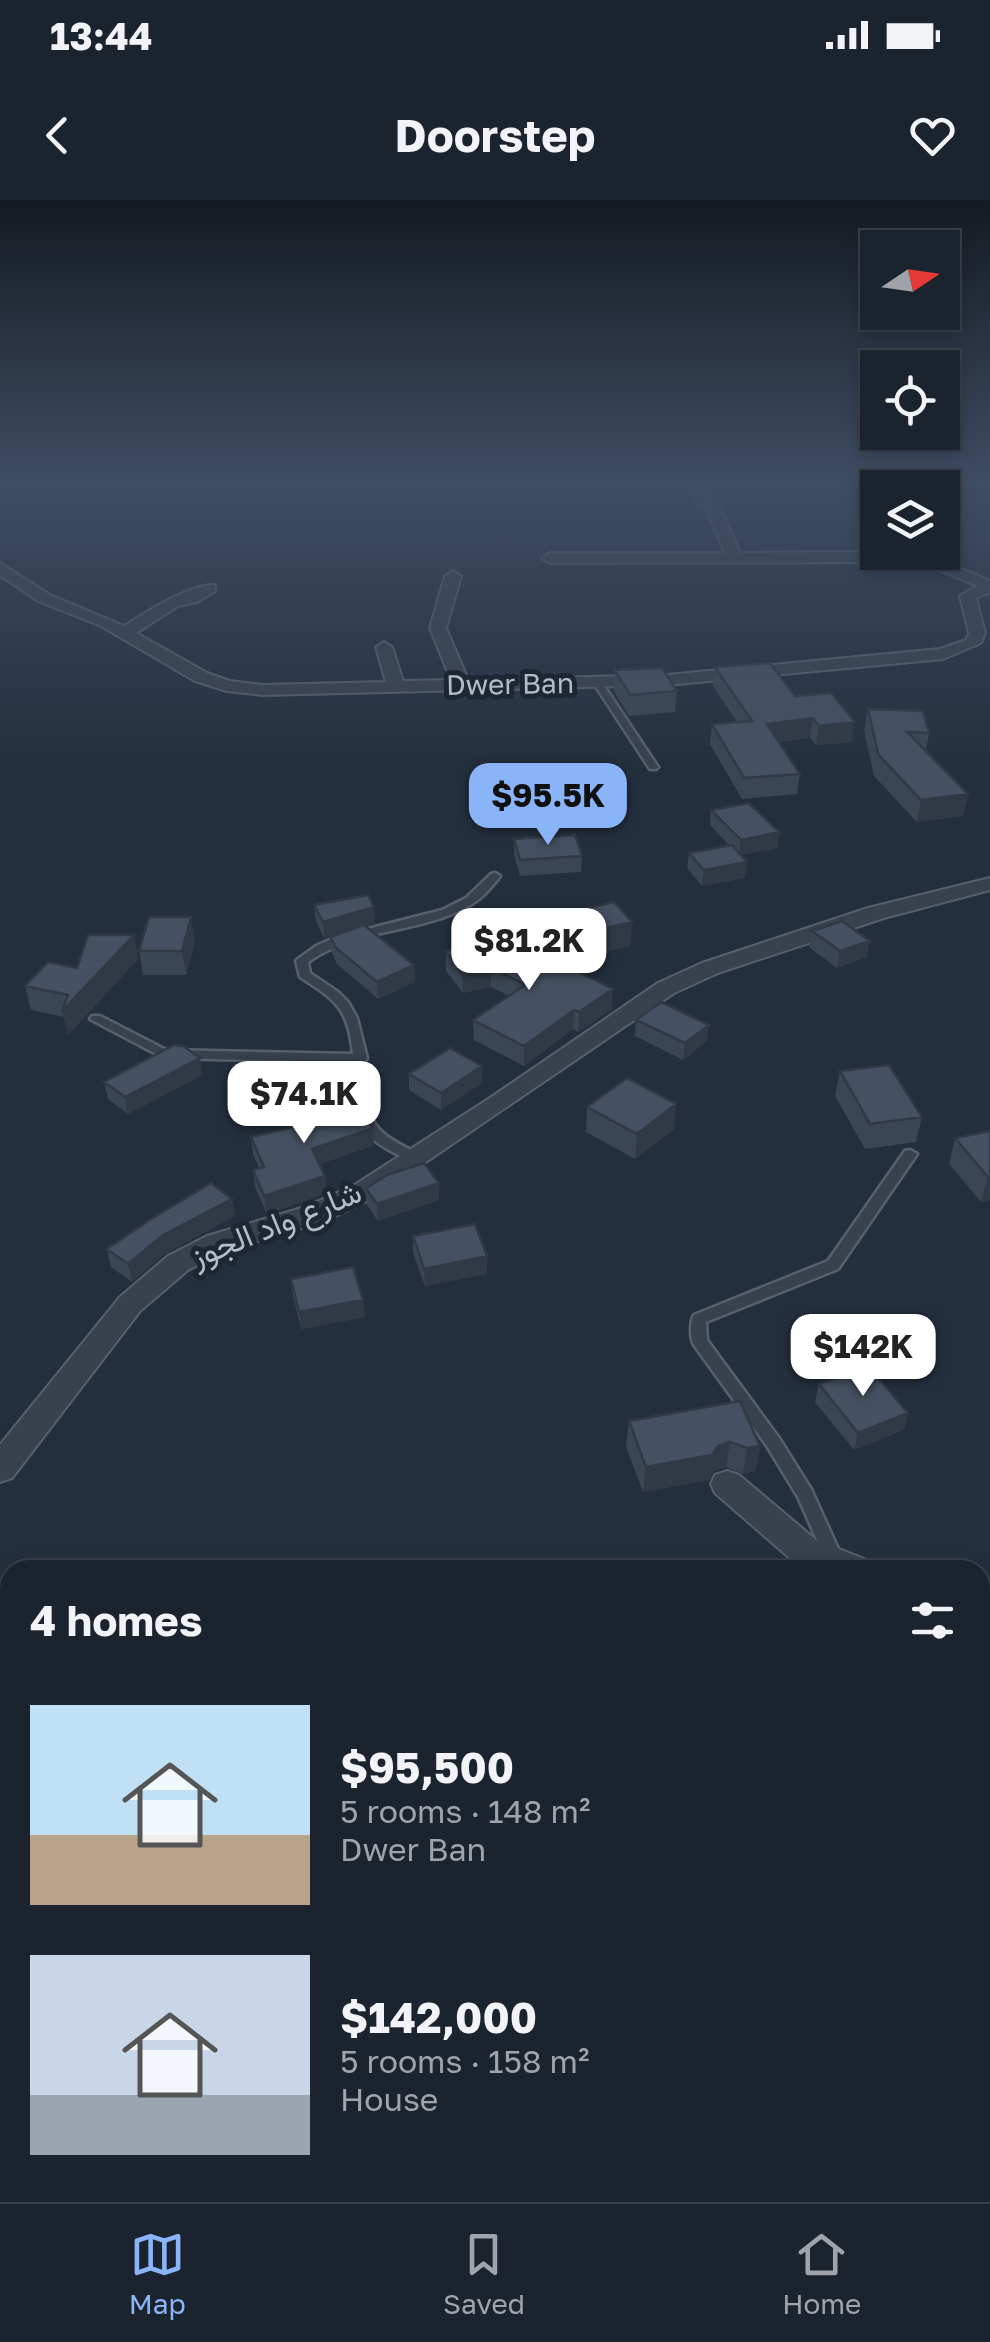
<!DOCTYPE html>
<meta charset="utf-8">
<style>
:root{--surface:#1b232e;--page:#242b36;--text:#f1f3f6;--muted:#a0a4aa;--line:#39404a;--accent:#8ab4f8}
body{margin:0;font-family:"Golos Text",Vazirmatn,sans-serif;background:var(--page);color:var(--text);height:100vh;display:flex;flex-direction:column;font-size:38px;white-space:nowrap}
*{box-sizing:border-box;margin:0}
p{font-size:32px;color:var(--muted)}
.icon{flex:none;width:55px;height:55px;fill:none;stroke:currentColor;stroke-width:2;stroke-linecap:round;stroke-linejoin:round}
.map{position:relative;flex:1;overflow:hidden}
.panel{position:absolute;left:0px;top:1360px;width:990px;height:642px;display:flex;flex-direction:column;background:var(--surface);border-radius:30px 30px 0 0;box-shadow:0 5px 15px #0003,0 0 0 2px var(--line)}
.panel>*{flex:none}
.needle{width:65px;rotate:77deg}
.controls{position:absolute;left:860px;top:30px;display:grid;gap:20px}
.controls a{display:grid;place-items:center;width:100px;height:100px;border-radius:0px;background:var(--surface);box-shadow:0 5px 15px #0003,0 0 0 2px var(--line);font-size:50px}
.price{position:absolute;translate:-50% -85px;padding:0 22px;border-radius:20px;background:#fff;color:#222;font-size:32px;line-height:65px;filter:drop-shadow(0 2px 5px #0008)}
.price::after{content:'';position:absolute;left:50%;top:60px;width:30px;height:22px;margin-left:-15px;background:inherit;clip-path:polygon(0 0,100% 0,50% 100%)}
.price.selected{background:var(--accent);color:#111}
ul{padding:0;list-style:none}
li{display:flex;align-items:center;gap:30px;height:250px;padding:0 30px}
li span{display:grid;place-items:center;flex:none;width:280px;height:200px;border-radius:0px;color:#555}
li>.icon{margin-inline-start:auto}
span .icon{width:120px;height:120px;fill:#fffc;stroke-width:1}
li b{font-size:42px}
h2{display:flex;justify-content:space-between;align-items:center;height:120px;padding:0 30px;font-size:42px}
.status{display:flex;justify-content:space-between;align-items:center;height:70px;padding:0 50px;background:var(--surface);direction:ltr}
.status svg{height:28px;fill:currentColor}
header{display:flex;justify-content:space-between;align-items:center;height:130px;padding:0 30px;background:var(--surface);font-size:45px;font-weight:700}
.menu{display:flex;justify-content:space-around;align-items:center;height:140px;border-top:2px solid var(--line);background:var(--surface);font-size:28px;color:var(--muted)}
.menu a{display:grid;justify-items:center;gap:5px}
.menu .selected{color:var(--accent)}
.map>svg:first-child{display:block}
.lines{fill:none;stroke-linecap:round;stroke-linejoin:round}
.service-casing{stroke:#565f6c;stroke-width:5}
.minor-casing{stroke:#565f6c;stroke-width:4}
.service{fill:#38414e;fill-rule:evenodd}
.minor{fill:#38414e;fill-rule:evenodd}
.wall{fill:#3b4654}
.shaded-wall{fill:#303945}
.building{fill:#455162;stroke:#303945;stroke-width:2.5}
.labels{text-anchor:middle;stroke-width:10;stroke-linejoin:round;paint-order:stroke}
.far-street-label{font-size:28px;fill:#b4bcc9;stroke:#1d2633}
.street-label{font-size:32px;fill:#b4bcc9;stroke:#1d2633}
</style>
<div class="status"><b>13:44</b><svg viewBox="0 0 49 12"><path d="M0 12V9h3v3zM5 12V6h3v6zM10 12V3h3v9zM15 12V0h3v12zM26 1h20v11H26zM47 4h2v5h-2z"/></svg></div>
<header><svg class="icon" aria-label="back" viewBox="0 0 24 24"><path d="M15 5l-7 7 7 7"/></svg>Doorstep<svg class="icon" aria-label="heart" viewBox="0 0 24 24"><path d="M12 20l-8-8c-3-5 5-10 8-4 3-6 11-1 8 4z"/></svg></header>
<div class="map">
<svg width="990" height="2002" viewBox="0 0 990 2002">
<rect width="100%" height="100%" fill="#242f3e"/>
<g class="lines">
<defs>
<path id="service" d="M594 480H600L658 567 656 569H650L593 482Z
M495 673 500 676 499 678C490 688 482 699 470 705 419 735 360 726 308 762L310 773 338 792 348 802 357 818 367 858 365 861C368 920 364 928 421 955L423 958 421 961C410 962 401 956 391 951 352 932 354 900 353 862L164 858 90 819 92 816H100L166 850 353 854C348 808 337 801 300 777L296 761 298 759 316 746 336 737 442 710 466 698 491 674Z
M910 950 917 954 838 1069 706 1122 707 1140 779 1238 811 1289 844 1362 841 1367 835 1369 829 1367 798 1297 767 1246 694 1145C690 1138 690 1122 694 1115L828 1061 905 951Z"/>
<path id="minor" d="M691 284H705L709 299 718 302 740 353 909 352 937 358 990 381V392L976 398 985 433 981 443 943 459 667 485 262 495 227 491 195 481 101 426 38 401 0 375V363L50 395 124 426C145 413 191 383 215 385V391L197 402 178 406 136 433 207 473 230 481 262 485 386 482 376 447 384 442 392 447 403 481 451 480 430 428 445 376 453 371 461 376 446 428 468 480 667 475 940 449 966 440 969 433 960 396 977 386 928 365 909 362 550 363 542 358 550 353H725L706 307 696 302Z
M990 678V690L884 718 718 773 674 793 373 998 325 1021 227 1050 188 1070 140 1111 12 1278 0 1282V1245L120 1097 168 1056 207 1036 305 1007 353 986 487 900 658 783 702 763 868 708Z
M727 1271 739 1275 816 1340 867 1360 872 1370H817L792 1360 715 1293 711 1284 715 1275Z
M980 1417 990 1421V1457L980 1453Z
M990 1602V1640L980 1642V1604Z
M0 1671H10V1711H0Z
M980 1706 990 1710V1759L980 1755Z"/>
</defs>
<use href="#service" class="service-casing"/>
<use href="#minor" class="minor-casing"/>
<use href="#service" class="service"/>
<use href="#minor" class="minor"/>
</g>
<path class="wall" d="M715 467 795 496 852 542 816 545 810 538 779 542 800 574 797 594 742 599 710 544 712 524 737 522 713 486Z
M615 470 677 491 675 512 629 516 614 491Z
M868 509 929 533 926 551 968 594 963 616 917 622 874 576 864 531Z
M711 610 779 632 777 648 741 655 745 678 702 686 687 668 689 653 729 645 710 625Z
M514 639 582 656 581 672 520 676 514 655Z
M314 705 375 723 365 726 414 765 415 782 378 799 337 764 332 753 330 737 338 734 324 738 316 721Z
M541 719 630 746 560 763 612 809 578 832 573 829 524 866 474 840 473 820 509 796 491 787 463 793 446 771V751L526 780 555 761 541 742Z
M812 731 867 757 837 768 809 747Z
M134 735 138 759 68 835 64 817 31 810 25 786 77 768Z
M195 741 186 775H143L139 751Z
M636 820 707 841 683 860 635 836Z
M482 866V883L441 910 409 890V874Z
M840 871 922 917 916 942 865 949 835 896Z
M202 875 128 914 108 899 104 882Z
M317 907 358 910 374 945 320 964 327 993 267 1014 255 987 253 970 259 968 253 954 251 937 318 921Z
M587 907 674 929 635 959 586 932Z
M990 931V1000L981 1002 949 964 955 938Z
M366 988 439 1000 378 1021 367 1005Z
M232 999 235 1016 166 1053 132 1082 111 1067 107 1049Z
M413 1036 487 1074 425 1086 413 1053Z
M291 1079 363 1100 365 1117 301 1129 293 1096Z
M819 1184 908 1213 904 1230 854 1250 815 1202Z
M629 1221 760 1246 755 1271 743 1274 726 1267 714 1271 709 1280 643 1292 626 1247Z"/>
<path class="shaded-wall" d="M813 518 810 538 765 543 767 524Z
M855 522 852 542 816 545 819 526Z
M968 594 963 616 917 622 921 600Z
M779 632 777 648 739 655 741 640Z
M747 662 745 678 702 686 704 670Z
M374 707 375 723 324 738 323 722Z
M191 717 195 741 186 775 182 751Z
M632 722 630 746 557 763 558 739Z
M134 735 138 759 68 835 62 811Z
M870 741 867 757 837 768 840 751Z
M414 765 415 782 378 799 377 782Z
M491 767V787L463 793 462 774Z
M613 789 612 809 578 832 579 812Z
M574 810 573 829 524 866V846Z
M709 825 707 841 683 860 685 843Z
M200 858 202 875 128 914 125 897Z
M482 866V883L441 910V893Z
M676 904 674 929 635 959 637 934Z
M373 928 374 945 314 966 312 949Z
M325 976 327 993 267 1014 264 996Z
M988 977H990V1000L981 1002Z
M439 983V1000L378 1021 377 1004Z
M232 999 235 1016 166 1053 132 1082 128 1064 163 1035Z
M487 1056V1074L425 1086 424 1069Z
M363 1100 365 1117 301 1129 299 1112Z
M908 1213 904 1230 854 1250 858 1233Z
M730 1242 726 1267 714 1271 709 1280 643 1292 646 1267Z
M760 1246 755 1271 743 1274 747 1248Z"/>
<path class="building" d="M770 463 795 496 831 493 855 522 819 526 813 518 767 524 800 574 744 578 712 524 752 521 715 467Z
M662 468 677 491 630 495 615 470Z
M868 509 923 511 929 533 907 532 968 594 921 600 878 554Z
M749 603 779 632 741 640 711 610Z
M575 635 582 656 520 660 514 639Z
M732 645 747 662 704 670 689 653Z
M368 695 374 707 323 722 314 705Z
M614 702 632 722 558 739 541 719Z
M149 717H191L182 751H139Z
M842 721 870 741 840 751 812 731Z
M364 725 414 765 377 782 336 748 330 737Z
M88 735H134L62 811 68 795 25 786 48 762 77 768Z
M496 740 526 780 556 761 613 789 579 812 574 810 524 846 473 820 525 785 491 767 462 774 446 751Z
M661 802 709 825 685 843 636 820Z
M174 845 183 846 200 858 125 897 104 882Z
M450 848 482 866 441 893 409 874Z
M889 865 922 917 870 924 840 871Z
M627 878 676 904 637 934 587 907Z
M352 895 358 910 373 928 312 949 325 976 264 996 253 970 264 967 251 937 326 919 317 907Z
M990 931V977H988L955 938Z
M424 963 439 983 377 1004 366 988 387 975Z
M211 983 232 999 163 1035 128 1064 107 1049 151 1019Z
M475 1024 487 1056 424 1069 413 1036Z
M353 1067 363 1100 299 1112 291 1079Z
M868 1166 908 1213 858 1233 819 1184Z
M740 1201 760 1246 747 1248 730 1242 718 1246 712 1255 646 1267 629 1221Z"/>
<linearGradient id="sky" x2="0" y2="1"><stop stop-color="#141a22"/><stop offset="0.5" stop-color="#3f4d63"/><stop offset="1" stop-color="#3f4d63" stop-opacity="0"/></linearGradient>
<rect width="990" height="565" fill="url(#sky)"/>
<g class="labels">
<g class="far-street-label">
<text transform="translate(510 484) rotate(-1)" y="10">Dwer Ban</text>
</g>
<g class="street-label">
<text transform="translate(276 1024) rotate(-22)" y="11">شارع واد الجوز</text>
</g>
</g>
</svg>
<div class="controls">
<a><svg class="needle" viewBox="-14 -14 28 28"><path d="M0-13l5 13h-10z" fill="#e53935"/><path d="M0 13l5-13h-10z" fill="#a0a4aa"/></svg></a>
<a><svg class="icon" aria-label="locate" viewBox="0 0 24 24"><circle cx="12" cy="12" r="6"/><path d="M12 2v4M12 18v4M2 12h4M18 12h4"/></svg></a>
<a><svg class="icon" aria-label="layers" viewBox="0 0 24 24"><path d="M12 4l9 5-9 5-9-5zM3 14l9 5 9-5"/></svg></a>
</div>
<b class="price selected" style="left:548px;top:648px">$95.5K</b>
<b class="price" style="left:529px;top:793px">$81.2K</b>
<b class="price" style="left:304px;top:946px">$74.1K</b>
<b class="price" style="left:863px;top:1199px">$142K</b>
<section class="panel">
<h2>4 homes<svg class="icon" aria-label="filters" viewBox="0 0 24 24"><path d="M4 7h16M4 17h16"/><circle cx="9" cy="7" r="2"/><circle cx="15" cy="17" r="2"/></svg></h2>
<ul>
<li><span style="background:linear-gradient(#bfe0f5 65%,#b9a48a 0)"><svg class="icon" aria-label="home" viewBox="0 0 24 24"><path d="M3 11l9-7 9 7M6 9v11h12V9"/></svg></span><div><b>$95,500</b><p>5 rooms · 148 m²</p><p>Dwer Ban</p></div></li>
<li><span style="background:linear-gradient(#c9d6e8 70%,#9aa5b1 0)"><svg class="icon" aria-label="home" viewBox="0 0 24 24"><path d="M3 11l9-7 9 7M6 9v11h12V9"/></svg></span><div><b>$142,000</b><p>5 rooms · 158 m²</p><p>House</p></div></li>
</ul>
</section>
</div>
<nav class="menu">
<a class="selected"><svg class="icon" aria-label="map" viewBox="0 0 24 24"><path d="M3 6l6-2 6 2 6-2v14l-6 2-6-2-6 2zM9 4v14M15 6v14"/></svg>Map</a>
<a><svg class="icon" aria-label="saved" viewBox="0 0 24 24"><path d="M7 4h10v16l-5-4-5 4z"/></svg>Saved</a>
<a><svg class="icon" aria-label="home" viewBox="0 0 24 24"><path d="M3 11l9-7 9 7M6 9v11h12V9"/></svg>Home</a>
</nav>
